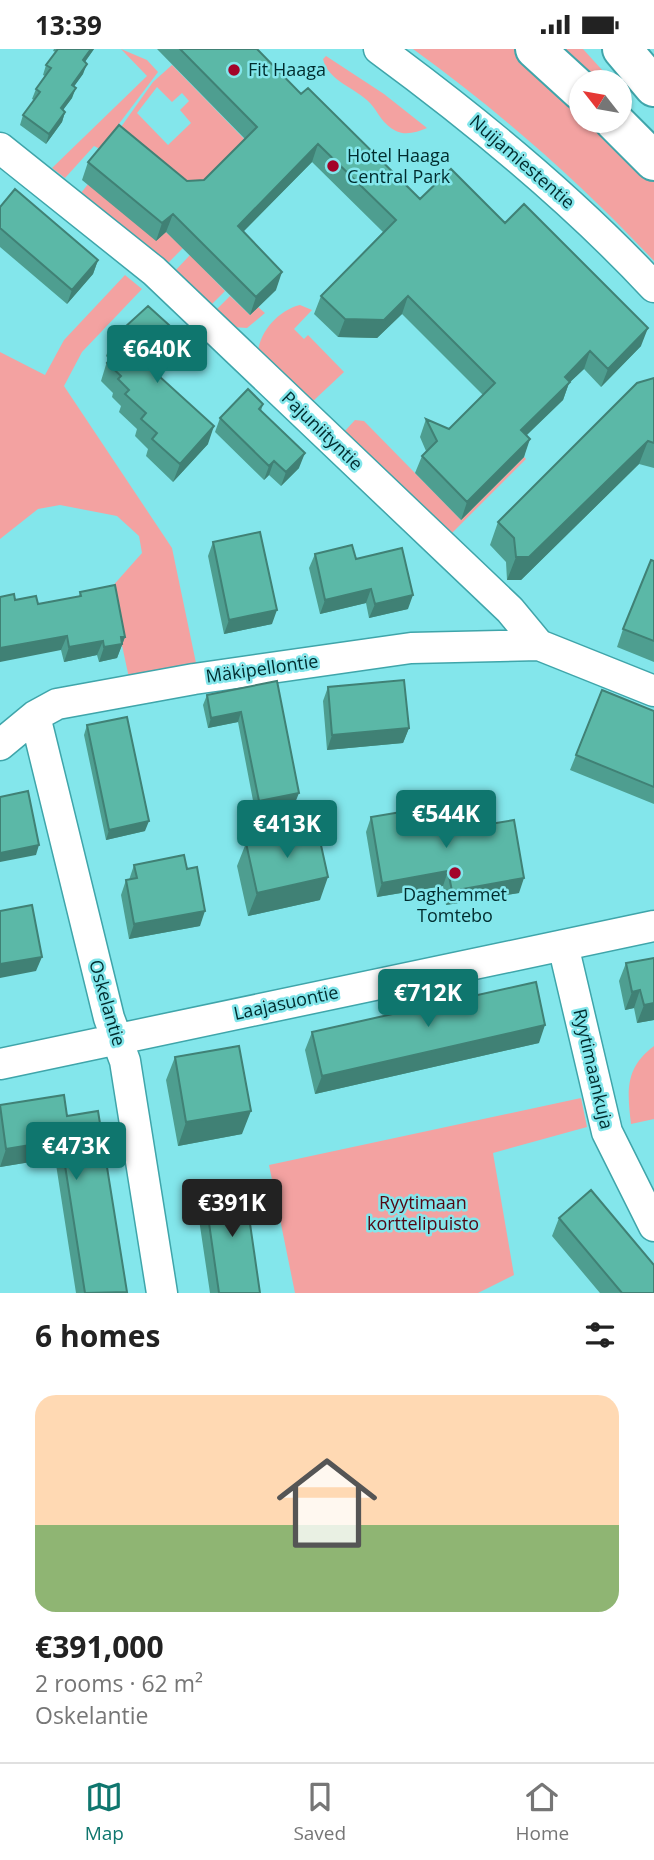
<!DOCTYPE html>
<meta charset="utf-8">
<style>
:root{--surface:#fff;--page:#f2f2f2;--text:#222;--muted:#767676;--line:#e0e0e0;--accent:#0f766e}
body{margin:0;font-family:"Open Sans",sans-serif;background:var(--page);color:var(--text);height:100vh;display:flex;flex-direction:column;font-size:26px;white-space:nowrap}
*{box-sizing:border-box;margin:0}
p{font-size:23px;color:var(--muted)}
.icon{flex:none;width:38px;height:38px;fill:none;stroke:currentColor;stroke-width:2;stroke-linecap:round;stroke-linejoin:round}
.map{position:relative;height:1244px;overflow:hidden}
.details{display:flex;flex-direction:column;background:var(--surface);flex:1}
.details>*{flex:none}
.needle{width:46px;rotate:301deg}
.buttons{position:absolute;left:569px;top:21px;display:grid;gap:14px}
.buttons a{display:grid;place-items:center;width:63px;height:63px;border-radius:50%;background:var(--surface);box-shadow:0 2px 5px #0004;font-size:35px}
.price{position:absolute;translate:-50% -60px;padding:0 16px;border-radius:7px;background:var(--accent);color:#fff;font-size:23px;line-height:46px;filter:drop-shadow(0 2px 4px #0008)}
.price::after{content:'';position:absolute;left:50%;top:42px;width:21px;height:16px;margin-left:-10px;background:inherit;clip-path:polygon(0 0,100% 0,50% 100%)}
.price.selected{background:#222;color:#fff}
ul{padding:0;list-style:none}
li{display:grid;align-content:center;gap:14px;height:371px;padding:0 35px}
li+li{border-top:2px solid var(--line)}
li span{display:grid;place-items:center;height:217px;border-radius:21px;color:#555}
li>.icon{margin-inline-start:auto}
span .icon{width:126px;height:126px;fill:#fffc;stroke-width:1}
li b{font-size:30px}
h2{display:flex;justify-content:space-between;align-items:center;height:84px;padding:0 35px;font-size:30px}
.status{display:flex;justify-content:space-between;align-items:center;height:49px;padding:0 35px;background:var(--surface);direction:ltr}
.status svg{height:19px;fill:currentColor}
.tabs{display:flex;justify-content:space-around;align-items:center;height:98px;border-top:2px solid var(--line);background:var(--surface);font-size:19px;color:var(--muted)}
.tabs a{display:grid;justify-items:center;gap:4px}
.tabs .selected{color:var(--accent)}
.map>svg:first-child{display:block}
.green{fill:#f3a2a1;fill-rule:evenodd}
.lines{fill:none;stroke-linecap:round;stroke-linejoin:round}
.minor-casing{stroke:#3fa5aa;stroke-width:33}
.highway-casing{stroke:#3fa5aa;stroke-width:42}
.minor{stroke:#fff;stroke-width:30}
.highway{stroke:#fff;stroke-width:38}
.wall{fill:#4e9e90}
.shaded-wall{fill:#408175}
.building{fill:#5bb8a7;stroke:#408175;stroke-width:2}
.poi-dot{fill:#a30429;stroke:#83e6eb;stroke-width:2.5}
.labels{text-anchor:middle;stroke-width:5;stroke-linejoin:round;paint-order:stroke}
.poi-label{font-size:18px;fill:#002c2e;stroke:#83e6eb;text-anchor:start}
.street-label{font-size:18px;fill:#002c2e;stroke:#83e6eb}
.park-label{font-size:18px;fill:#520713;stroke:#83e6eb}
</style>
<div class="status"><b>13:39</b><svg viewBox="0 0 49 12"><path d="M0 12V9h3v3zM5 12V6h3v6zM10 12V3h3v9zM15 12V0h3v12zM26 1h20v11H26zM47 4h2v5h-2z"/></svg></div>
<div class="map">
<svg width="654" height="1244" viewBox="0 0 654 1244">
<rect width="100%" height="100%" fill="#83e6eb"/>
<path class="green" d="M121 0 147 11 158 23 100 100 94 97 65 129 52 119 147 27Z
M413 0H515L581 60V72H593L654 132V212C580 133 500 63 413 0Z
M549 0H583L613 33H586Z
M326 7 384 45 427 79C417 83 406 87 396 82 382 75 379 64 370 54 356 39 328 32 323 10Z
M172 16 254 100 197 149 111 92 153 33ZM157 38 172 53 182 44 189 52 180 61 191 74 168 96 137 64Z
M88 135 166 183 183 199 165 217 78 148Z
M190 206 225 242 210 257 174 223Z
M125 226 142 240 82 303 64 337 172 499 196 614 129 629 110 540 142 504 139 487 117 467 60 456 38 460 0 490V303L45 326 64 291Z
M230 247 250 266 258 258 265 264 247 279 233 278 215 262Z
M300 256 312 261 294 280 304 290 308 286 344 323 311 354 258 303C260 282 279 261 300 256Z
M355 371 364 372 461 471 524 408 526 410 450 486 343 384Z
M654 997V1070L631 1075C627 1041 625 1019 654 997Z
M581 1049 587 1078 493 1104 514 1226 478 1244H295L269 1116Z"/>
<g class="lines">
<defs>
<path id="minor" d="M379 0C477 72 571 149 654 238
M0 99 154 222 510 561 539 596 654 642
M35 667 109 969 125 1012 162 1244
M0 696 35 667 57 655 194 630 411 599 539 596
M563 896 607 1083 654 1177
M0 1015 654 877"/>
<path id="highway" d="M535 0 581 42
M622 0 654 38
M614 72 654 112"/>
</defs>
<use href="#minor" class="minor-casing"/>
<use href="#highway" class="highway-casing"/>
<use href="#minor" class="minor"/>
<use href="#highway" class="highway"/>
</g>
<path class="wall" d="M54 0H94L85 13 83 25 74 37 72 49 63 61 65 63 62 73 46 95 20 76 23 66 34 51 32 50 36 40 45 27 43 26 46 16 56 3 53 2Z
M157 0H257L301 45 420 150 505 174 641 297 601 338 584 320 569 334 563 351 527 386 524 408 461 471 415 424 422 407 426 402 420 388 426 370 449 380 483 346 402 265 377 289 338 288 314 265 321 247 383 183 312 113 243 183 276 241 250 266 166 183 156 192 82 131 88 113 187 132 204 131 245 90Z
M0 158 98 211 93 225 67 255 0 198Z
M179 285 172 303 154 323 208 395 173 433 146 407 148 400 135 387 137 380 119 363 121 357 112 348 113 344 101 332 108 309 106 307 113 289Z
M654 329V419L639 415 521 531H507L506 513 490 496 498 473Z
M263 355 261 362 299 419 281 437 269 426 264 431 215 383 220 369Z
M213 493 272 575 224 585 208 507Z
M315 505 356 510 408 560 369 569 366 554 320 565 309 519Z
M654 512V613L617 598 623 580Z
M80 543 125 588 117 609 99 613 97 606 64 613 61 601 15 551 38 555 79 548Z
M277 632 295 754 255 762 238 673 208 679 203 656 207 646Z
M328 638 409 679 403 694 327 701 323 652Z
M654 662V755L570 721 576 706Z
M87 676 145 782 106 791 84 686Z
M371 768 441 783 519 844 446 856 443 837 377 848 366 783Z
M246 794 320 851 248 867 237 817Z
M134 816 200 877 129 890 121 846 126 831H129Z
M654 909V971L637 974 634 959 625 961 619 932 626 914Z
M312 983 539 994 315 1045 305 1001Z
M175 1008 242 1085 178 1097 166 1031Z
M0 1056 67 1067 127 1244H76L55 1109 0 1118Z
M204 1139 260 1244H210L197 1157Z
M559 1169 654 1244H600L552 1187Z"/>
<path class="shaded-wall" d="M91 0H94L79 21 83 11Z
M87 15 83 25 68 46 72 36Z
M76 39 72 49 57 69 61 59Z
M65 63 62 73 46 95 49 85Z
M318 95 312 113 231 195 238 177Z
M173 165 166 183 156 192 162 174Z
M98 211 93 225 67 255 72 241Z
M282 223 276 241 250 266 256 248Z
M408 247 402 265 377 289 338 288 345 270Z
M648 279 641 297 601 338 608 320Z
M179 285 172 303 142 335 149 318Z
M590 302 584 320 569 334 563 351 514 398 521 381 565 328Z
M214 377 208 395 173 433 180 415Z
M530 390 524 408 461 471 467 453Z
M648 392 639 415 521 531H507L516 508Z
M305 404 299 419 281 437 286 423Z
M274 412 269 426 264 431 269 417Z
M371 540 366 554 320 565 325 551Z
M413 546 408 560 369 569 375 555Z
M277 561 272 575 224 585 229 571Z
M67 587 61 601 0 613V599Z
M121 588H125L117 609 99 613 104 598Z
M103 592 97 606 64 613 69 598Z
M241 663 238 673 208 679 211 669Z
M409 679 403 694 327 701 332 686Z
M299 744 295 754 255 762 259 752Z
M149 772 145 782 106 791 109 781Z
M39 796 36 806 0 813V804Z
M448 822 443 837 377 848 382 834Z
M328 828 320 851 248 867 257 844Z
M524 829 519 844 446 856 452 842Z
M205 862 200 877 129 890 134 875Z
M42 908 36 922 0 929V915Z
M640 941 634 959 625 961 632 943Z
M654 954V971L637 974 644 956Z
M545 976 539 994 315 1045 322 1027Z
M251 1062 242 1085 178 1097 186 1073Z
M61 1091 55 1109 0 1118 6 1100Z"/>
<path class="building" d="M58 0H91L83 11 87 15 72 36 76 39 61 59 65 63 49 85 23 66 40 43 36 40 51 19 46 16Z
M180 0H257L301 45 308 39 420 150 451 120 505 174 524 155 648 279 608 320 590 302 565 328 570 333 521 381 530 390 467 453 422 407 437 392 426 370 449 380 495 334 408 247 384 271 345 270 321 247 396 171 318 95 238 177 282 223 256 248 173 165 162 174 88 113 119 76 187 132 204 131 257 78Z
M15 140 98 211 72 241 0 179V158Z
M148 257 179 285 149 318 214 377 180 415 152 390 157 384 141 370 146 364 125 345 129 341 118 330 121 327 107 314 115 304 111 300 117 293 113 289Z
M654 329V394L648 392 529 508H516L514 489 498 473 637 334Z
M248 340 263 355 259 360 305 404 286 423 274 412 269 417 220 369Z
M260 483 277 561 229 571 213 493Z
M352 496 356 510 402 499 413 546 375 555 371 540 325 551 315 505Z
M651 511 654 512V592L623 580Z
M115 536 125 588H121L122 595 104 598 103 592 69 598 67 587 0 599V548L14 545 15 551 36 547 38 555 81 547 80 543Z
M404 631 409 679 332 686 328 638Z
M277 632 299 744 259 752 241 663 211 669 207 646Z
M602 641 654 662V738L576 706Z
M127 668 149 772 109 781 87 676Z
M28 742 39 796 0 804V748Z
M437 757 441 783 514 771 524 829 452 842 448 822 382 834 371 768Z
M317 778 328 828 257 844 246 794Z
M184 806 187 820 197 818 205 862 134 875 126 831 137 829 134 816Z
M32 856 42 908 0 915V862Z
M654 909V954L644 956 640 941 632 943 626 914Z
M536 933 545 976 322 1027 312 983Z
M239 997 251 1062 186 1073 175 1008Z
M64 1046 67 1067 98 1062 127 1243 85 1244 61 1091 6 1100 0 1056Z
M244 1133 260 1244H219L204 1139Z
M591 1141 654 1216V1244H622L559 1169Z"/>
<g class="poi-dot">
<circle cx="234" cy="21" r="7"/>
<circle cx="333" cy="117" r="7"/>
<circle cx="455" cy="824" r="7"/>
</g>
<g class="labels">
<g class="poi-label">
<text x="248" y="27">Fit Haaga</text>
<text x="347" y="113">Hotel Haaga<tspan x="347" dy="21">Central Park</tspan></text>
<text x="455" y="852" text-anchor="middle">Daghemmet<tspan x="455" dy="21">Tomtebo</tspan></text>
</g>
<g class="street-label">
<text transform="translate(522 113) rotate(41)" y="6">Nuijamiestentie</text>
<text transform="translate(322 382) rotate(44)" y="6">Pajuniityntie</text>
<text transform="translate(262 620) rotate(-8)" y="6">Mäkipellontie</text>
<text transform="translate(107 954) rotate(74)" y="6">Oskelantie</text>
<text transform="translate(286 954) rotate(-12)" y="6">Laajasuontie</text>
<text transform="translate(593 1020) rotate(77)" y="6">Ryytimaankuja</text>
</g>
<g class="park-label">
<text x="423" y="1160">Ryytimaan<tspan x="423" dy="21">korttelipuisto</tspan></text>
</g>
</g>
</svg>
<div class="buttons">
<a><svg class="needle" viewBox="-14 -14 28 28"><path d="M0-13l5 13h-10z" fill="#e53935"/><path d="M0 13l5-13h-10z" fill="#767676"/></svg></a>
</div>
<b class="price" style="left:157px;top:336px">€640K</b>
<b class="price" style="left:446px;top:801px">€544K</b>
<b class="price" style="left:287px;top:811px">€413K</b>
<b class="price" style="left:428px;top:980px">€712K</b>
<b class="price" style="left:76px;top:1133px">€473K</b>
<b class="price selected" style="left:232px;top:1190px">€391K</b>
</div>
<section class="details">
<h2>6 homes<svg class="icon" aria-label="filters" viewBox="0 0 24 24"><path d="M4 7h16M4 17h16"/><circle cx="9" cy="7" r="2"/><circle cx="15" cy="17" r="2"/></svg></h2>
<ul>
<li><span style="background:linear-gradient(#ffd9b3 60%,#8fb573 0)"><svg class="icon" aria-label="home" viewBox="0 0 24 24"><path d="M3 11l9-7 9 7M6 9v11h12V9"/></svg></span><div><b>€391,000</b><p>2 rooms · 62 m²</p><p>Oskelantie</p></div></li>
</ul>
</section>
<nav class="tabs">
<a class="selected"><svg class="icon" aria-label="map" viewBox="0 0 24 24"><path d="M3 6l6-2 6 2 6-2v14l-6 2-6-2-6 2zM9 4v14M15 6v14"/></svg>Map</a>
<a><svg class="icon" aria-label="saved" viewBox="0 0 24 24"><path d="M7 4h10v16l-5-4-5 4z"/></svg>Saved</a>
<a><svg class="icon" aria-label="home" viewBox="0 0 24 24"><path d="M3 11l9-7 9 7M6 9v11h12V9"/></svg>Home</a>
</nav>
